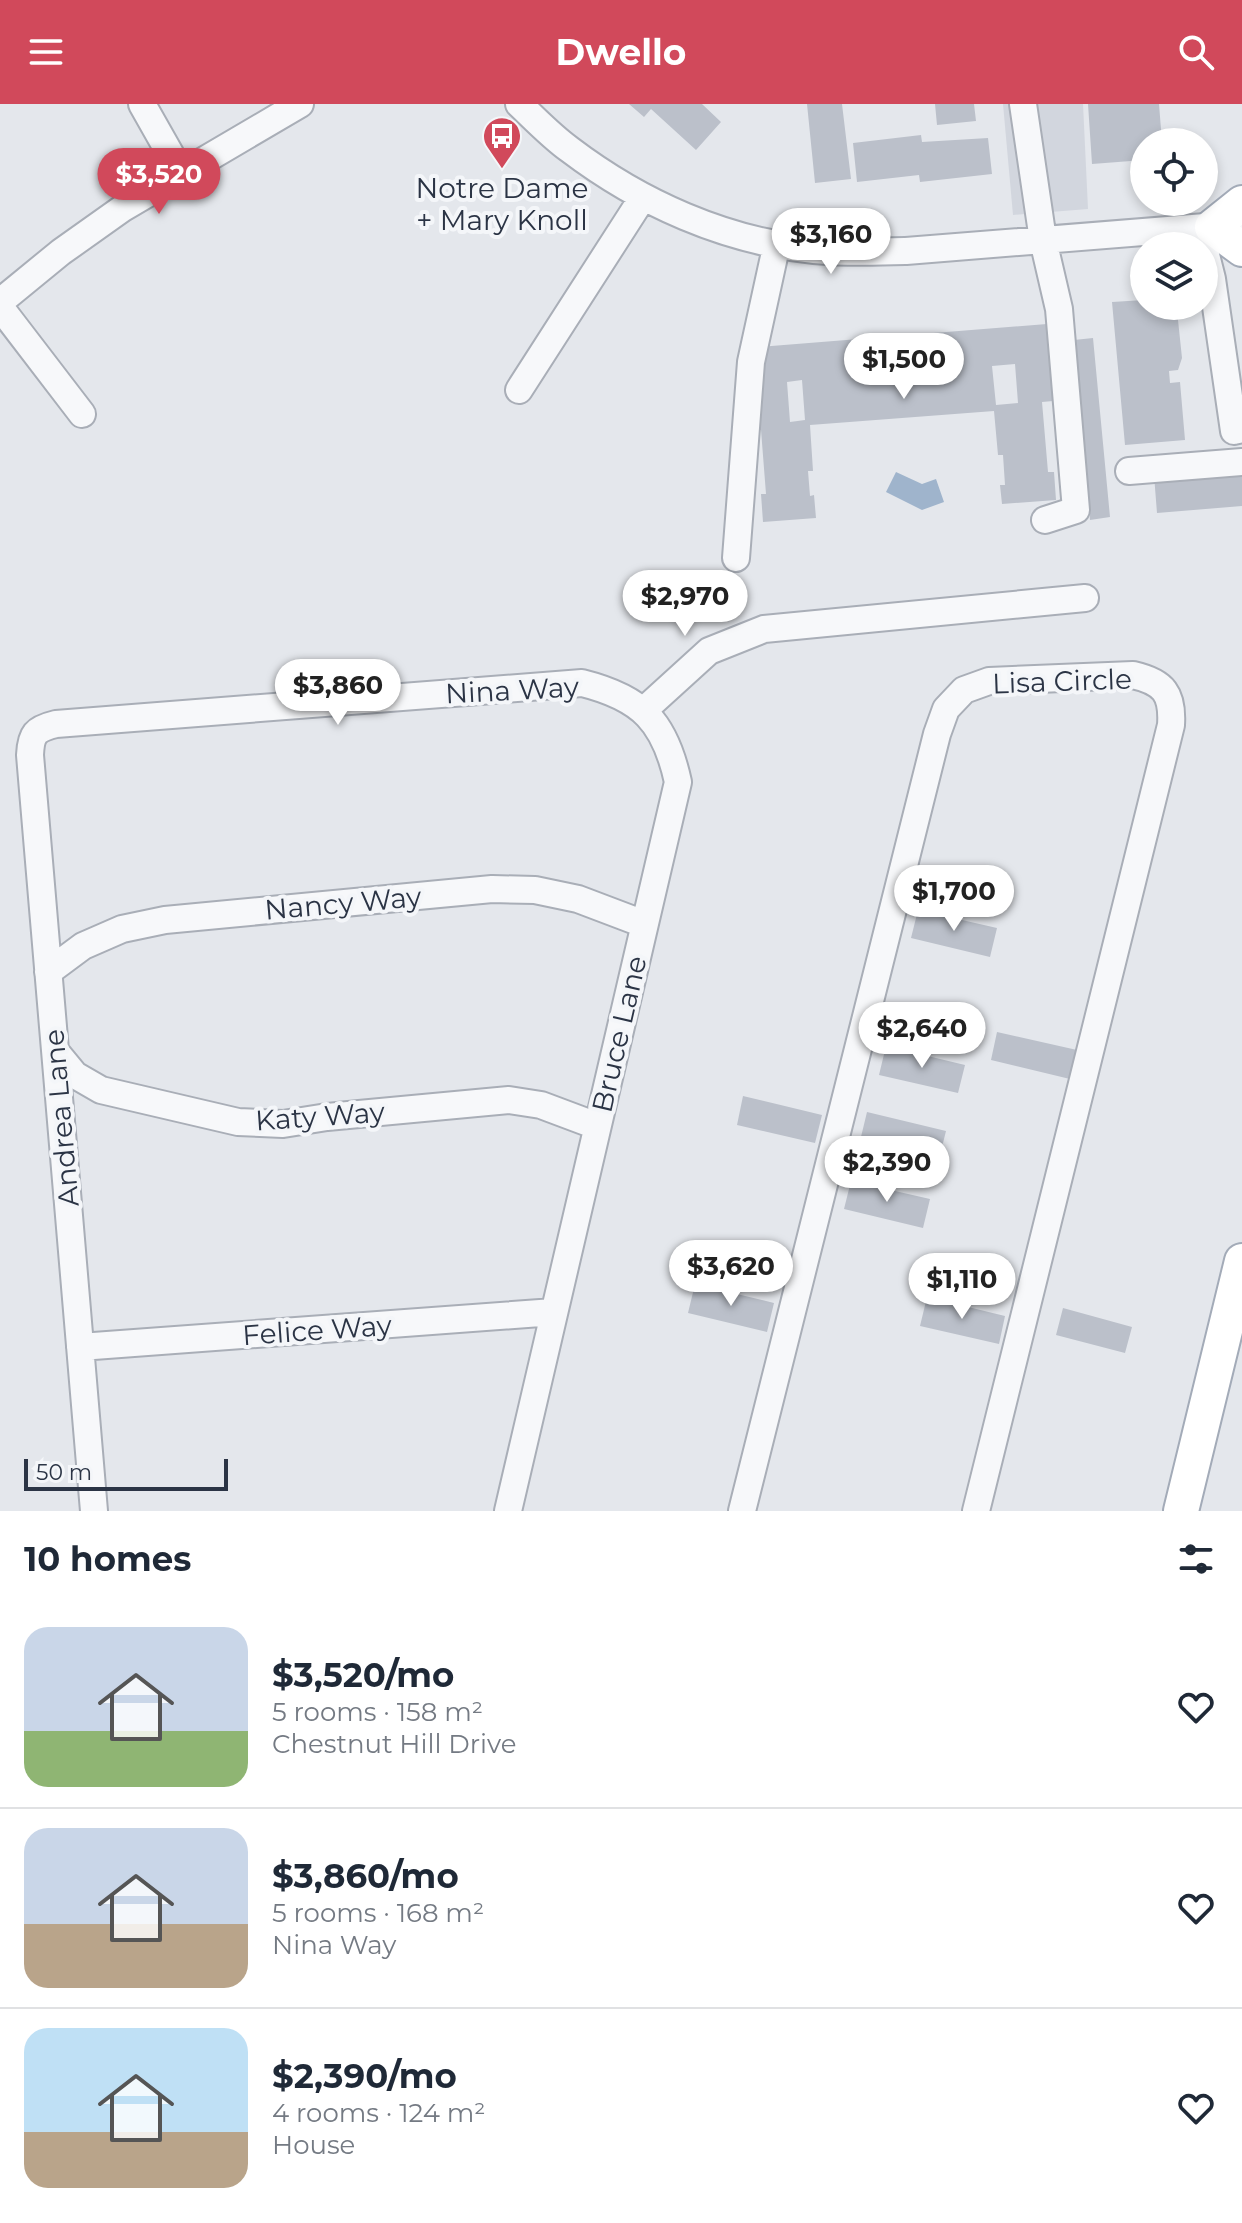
<!DOCTYPE html>
<meta charset="utf-8">
<style>
:root{--surface:#fff;--page:#f2f2f3;--text:#1f2937;--muted:#747a83;--line:#e0e1e3;--accent:#d1495b}
body{margin:0;font-family:Montserrat,sans-serif;background:var(--page);color:var(--text);height:100vh;display:flex;flex-direction:column;font-size:30px;white-space:nowrap}
*{box-sizing:border-box;margin:0}
p{font-size:26px;color:var(--muted)}
.icon{flex:none;width:44px;height:44px;fill:none;stroke:currentColor;stroke-width:2;stroke-linecap:round;stroke-linejoin:round}
.map{position:relative;height:1407px;overflow:hidden}
.panel{display:flex;flex-direction:column;background:var(--surface);flex:1}
.panel>*{flex:none}
.tools{position:absolute;left:1130px;top:24px;display:grid;gap:16px}
.tools a{display:grid;place-items:center;width:88px;height:88px;border-radius:50%;background:var(--surface);box-shadow:0 4px 12px #0003;font-size:40px}
.scale{position:absolute;left:24px;bottom:20px;width:204px;box-sizing:border-box;padding-left:8px;border:4px solid #2b3445;border-top:0;font-size:22px;line-height:28px;white-space:nowrap;color:#2b3445;-webkit-text-stroke:6px #f4f6f9;paint-order:stroke}
.price{position:absolute;translate:-50% -68px;padding:0 18px;border-radius:28px;background:#fff;color:#222;font-size:26px;line-height:52px;filter:drop-shadow(0 2px 4px #0008)}
.price::after{content:'';position:absolute;left:50%;top:48px;width:24px;height:18px;margin-left:-12px;background:inherit;clip-path:polygon(0 0,100% 0,50% 100%)}
.price.current{background:var(--accent);color:#fff}
ul{padding:0;list-style:none}
li{display:flex;align-items:center;gap:24px;height:200px;padding:0 24px}
li+li{border-top:2px solid var(--line)}
li span{display:grid;place-items:center;flex:none;width:224px;height:160px;border-radius:24px;color:#555}
li>.icon{margin-inline-start:auto}
span .icon{width:96px;height:96px;fill:#fffc;stroke-width:1}
li b{font-size:34px}
h2{display:flex;justify-content:space-between;align-items:center;height:96px;padding:0 24px;font-size:34px}
header{display:flex;justify-content:space-between;align-items:center;height:104px;padding:0 24px;background:var(--accent);color:#fff;font-size:36px;font-weight:700}
.map>svg:first-child{display:block}
.built{fill:#d2d6de}
.water{fill:#9fb4cc}
.building{fill:#bbc0ca;fill-rule:evenodd}
.lines{fill:none;stroke-linecap:round;stroke-linejoin:round}
.minor-casing{stroke:#a9aeb7;stroke-width:30}
.major-casing{stroke:#a3abb8;stroke-width:38}
.minor{stroke:#f7f8fa;stroke-width:26}
.major{stroke:#fff;stroke-width:34}
.labels{text-anchor:middle;stroke-width:8;stroke-linejoin:round;paint-order:stroke}
.poi-label{font-size:28px;fill:#2b3445;stroke:#f4f6f9}
.street-label{font-size:28px;fill:#2b3445;stroke:#f4f6f9}
</style>
<header><svg class="icon" aria-label="menu" viewBox="0 0 24 24"><path d="M4 6h16M4 12h16M4 18h16"/></svg>Dwello<svg class="icon" aria-label="search" viewBox="0 0 24 24"><circle cx="10" cy="10" r="6"/><path d="M15 15l6 6"/></svg></header>
<div class="map">
<svg width="1242" height="1407" viewBox="0 0 1242 1407">
<rect width="100%" height="100%" fill="#e4e7ec"/>
<path class="built" d="M1003 0H1083L1088 105 1013 111Z"/>
<path class="water" d="M896 368 922 380 936 375 944 398 922 406 886 388Z"/>
<path class="building" d="M629 0H702L721 18 696 46 651 5 644 13Z
M807 0H842L851 75 815 79Z
M935 0H974L976 17 937 21Z
M1088 0H1159L1162 38H1144V56L1092 60Z
M921 31 922 38 988 34 992 70 920 78 919 71 857 78 853 39Z
M1144 196V202H1172L1178 216 1182 254 1178 266 1169 267 1170 279 1180 278 1185 336 1125 341 1112 198Z
M1047 220 1053 297 1042 298 1048 368H1054L1056 396 1002 400 1000 381H1005L1003 351H998L994 307 810 321 813 367H808L810 392 814 391 816 414 763 418 761 390H766L761 326H754L758 243ZM1015 260 1018 299 996 301 992 262ZM802 276 805 316 790 318 787 278Z
M1093 234 1110 413 1090 416 1074 236Z
M1242 364V402L1157 409 1154 371Z
M918 806 997 824 990 853 911 834Z
M997 928 1077 946 1070 975 991 956Z
M886 942 965 961 958 989 879 971Z
M743 992 822 1011 815 1039 737 1021Z
M867 1008 946 1027 939 1055 860 1037Z
M851 1077 930 1095 923 1124 844 1105Z
M695 1180 774 1199 767 1228 688 1209Z
M927 1193 1005 1212 999 1240 920 1222Z
M1063 1204 1132 1223 1125 1249 1056 1231Z"/>
<g class="lines">
<defs>
<path id="minor" d="M142 0 181 69
M519 0C535 15 551 32 569 45 640 99 725 137 814 146 845 149 875 148 906 147L1230 121
M1023 0 1043 136 1059 205 1076 406 1045 416
M1204 143 1212 175 1234 327 1242 325
M0 198 61 148 123 104 300 0
M0 203 82 310
M519 286 643 93
M1129 367 1242 358
M736 454 751 258 777 139
M643 607 709 547 764 525 1085 494
M48 868 83 842 122 825 165 816 492 785 535 786 578 795 644 820
M56 948 75 971 101 986 238 1018 283 1020 327 1013 509 996 541 1001 597 1022
M80 1243 554 1208
M94 1407 30 651C31 630 35 625 56 620L582 579C642 594 665 618 678 678L508 1407
M742 1407 937 630 946 605 964 586 989 577 1133 571C1164 578 1173 590 1171 621L976 1407"/>
<path id="major" d="M1242 99 1212 123 1242 145
M1181 1407 1242 1157"/>
</defs>
<use href="#minor" class="minor-casing"/>
<use href="#major" class="major-casing"/>
<use href="#minor" class="minor"/>
<use href="#major" class="major"/>
</g>
<defs>
<symbol id="bus-pin" viewBox="-11 -11 22 30"><path d="M0 17L-7.5 6A9.5 9.5 0 1 1 7.5 6Z" fill="#d1495b" stroke="#f4f6f9"/><path d="M-5-6H5V4H4V6H2V4H-2V6H-4V4H-5ZM-3.5-4V0h7V-4ZM-3.5 1.2v1.5H-2V1.2ZM2 1.2v1.5H3.5V1.2Z" fill="#fff"/></symbol>
</defs>
<g fill-rule="evenodd">
<use href="#bus-pin" x="480" y="10" width="44" height="60"/>
</g>
<g class="labels">
<g class="poi-label">
<text x="502" y="94">Notre Dame<tspan x="502" dy="32">+ Mary Knoll</tspan></text>
</g>
<g class="street-label">
<text transform="translate(1062 577) rotate(-2)" y="10">Lisa Circle</text>
<text transform="translate(512 586) rotate(-3)" y="10">Nina Way</text>
<text transform="translate(343 799) rotate(-5)" y="10">Nancy Way</text>
<text transform="translate(619 930) rotate(-77)" y="10">Bruce Lane</text>
<text transform="translate(320 1012) rotate(-4)" y="10">Katy Way</text>
<text transform="translate(61 1014) rotate(-95)" y="10">Andrea Lane</text>
<text transform="translate(317 1226) rotate(-4)" y="10">Felice Way</text>
</g>
</g>
</svg>
<div class="tools">
<a><svg class="icon" aria-label="locate" viewBox="0 0 24 24"><circle cx="12" cy="12" r="6"/><path d="M12 2v4M12 18v4M2 12h4M18 12h4"/></svg></a>
<a><svg class="icon" aria-label="layers" viewBox="0 0 24 24"><path d="M12 4l9 5-9 5-9-5zM3 14l9 5 9-5"/></svg></a>
</div>
<div class="scale">50 m</div>
<b class="price current" style="left:159px;top:112px">$3,520</b>
<b class="price" style="left:831px;top:172px">$3,160</b>
<b class="price" style="left:904px;top:297px">$1,500</b>
<b class="price" style="left:685px;top:534px">$2,970</b>
<b class="price" style="left:338px;top:623px">$3,860</b>
<b class="price" style="left:954px;top:829px">$1,700</b>
<b class="price" style="left:922px;top:966px">$2,640</b>
<b class="price" style="left:887px;top:1100px">$2,390</b>
<b class="price" style="left:731px;top:1204px">$3,620</b>
<b class="price" style="left:962px;top:1217px">$1,110</b>
</div>
<section class="panel">
<h2>10 homes<svg class="icon" aria-label="filters" viewBox="0 0 24 24"><path d="M4 7h16M4 17h16"/><circle cx="9" cy="7" r="2"/><circle cx="15" cy="17" r="2"/></svg></h2>
<ul>
<li><span style="background:linear-gradient(#c9d6e8 65%,#8fb573 0)"><svg class="icon" aria-label="home" viewBox="0 0 24 24"><path d="M3 11l9-7 9 7M6 9v11h12V9"/></svg></span><div><b>$3,520/mo</b><p>5 rooms · 158 m²</p><p>Chestnut Hill Drive</p></div><svg class="icon" aria-label="heart" viewBox="0 0 24 24"><path d="M12 20l-8-8c-3-5 5-10 8-4 3-6 11-1 8 4z"/></svg></li>
<li><span style="background:linear-gradient(#c9d6e8 60%,#b9a48a 0)"><svg class="icon" aria-label="home" viewBox="0 0 24 24"><path d="M3 11l9-7 9 7M6 9v11h12V9"/></svg></span><div><b>$3,860/mo</b><p>5 rooms · 168 m²</p><p>Nina Way</p></div><svg class="icon" aria-label="heart" viewBox="0 0 24 24"><path d="M12 20l-8-8c-3-5 5-10 8-4 3-6 11-1 8 4z"/></svg></li>
<li><span style="background:linear-gradient(#bfe0f5 65%,#b9a48a 0)"><svg class="icon" aria-label="home" viewBox="0 0 24 24"><path d="M3 11l9-7 9 7M6 9v11h12V9"/></svg></span><div><b>$2,390/mo</b><p>4 rooms · 124 m²</p><p>House</p></div><svg class="icon" aria-label="heart" viewBox="0 0 24 24"><path d="M12 20l-8-8c-3-5 5-10 8-4 3-6 11-1 8 4z"/></svg></li>
</ul>
</section>
